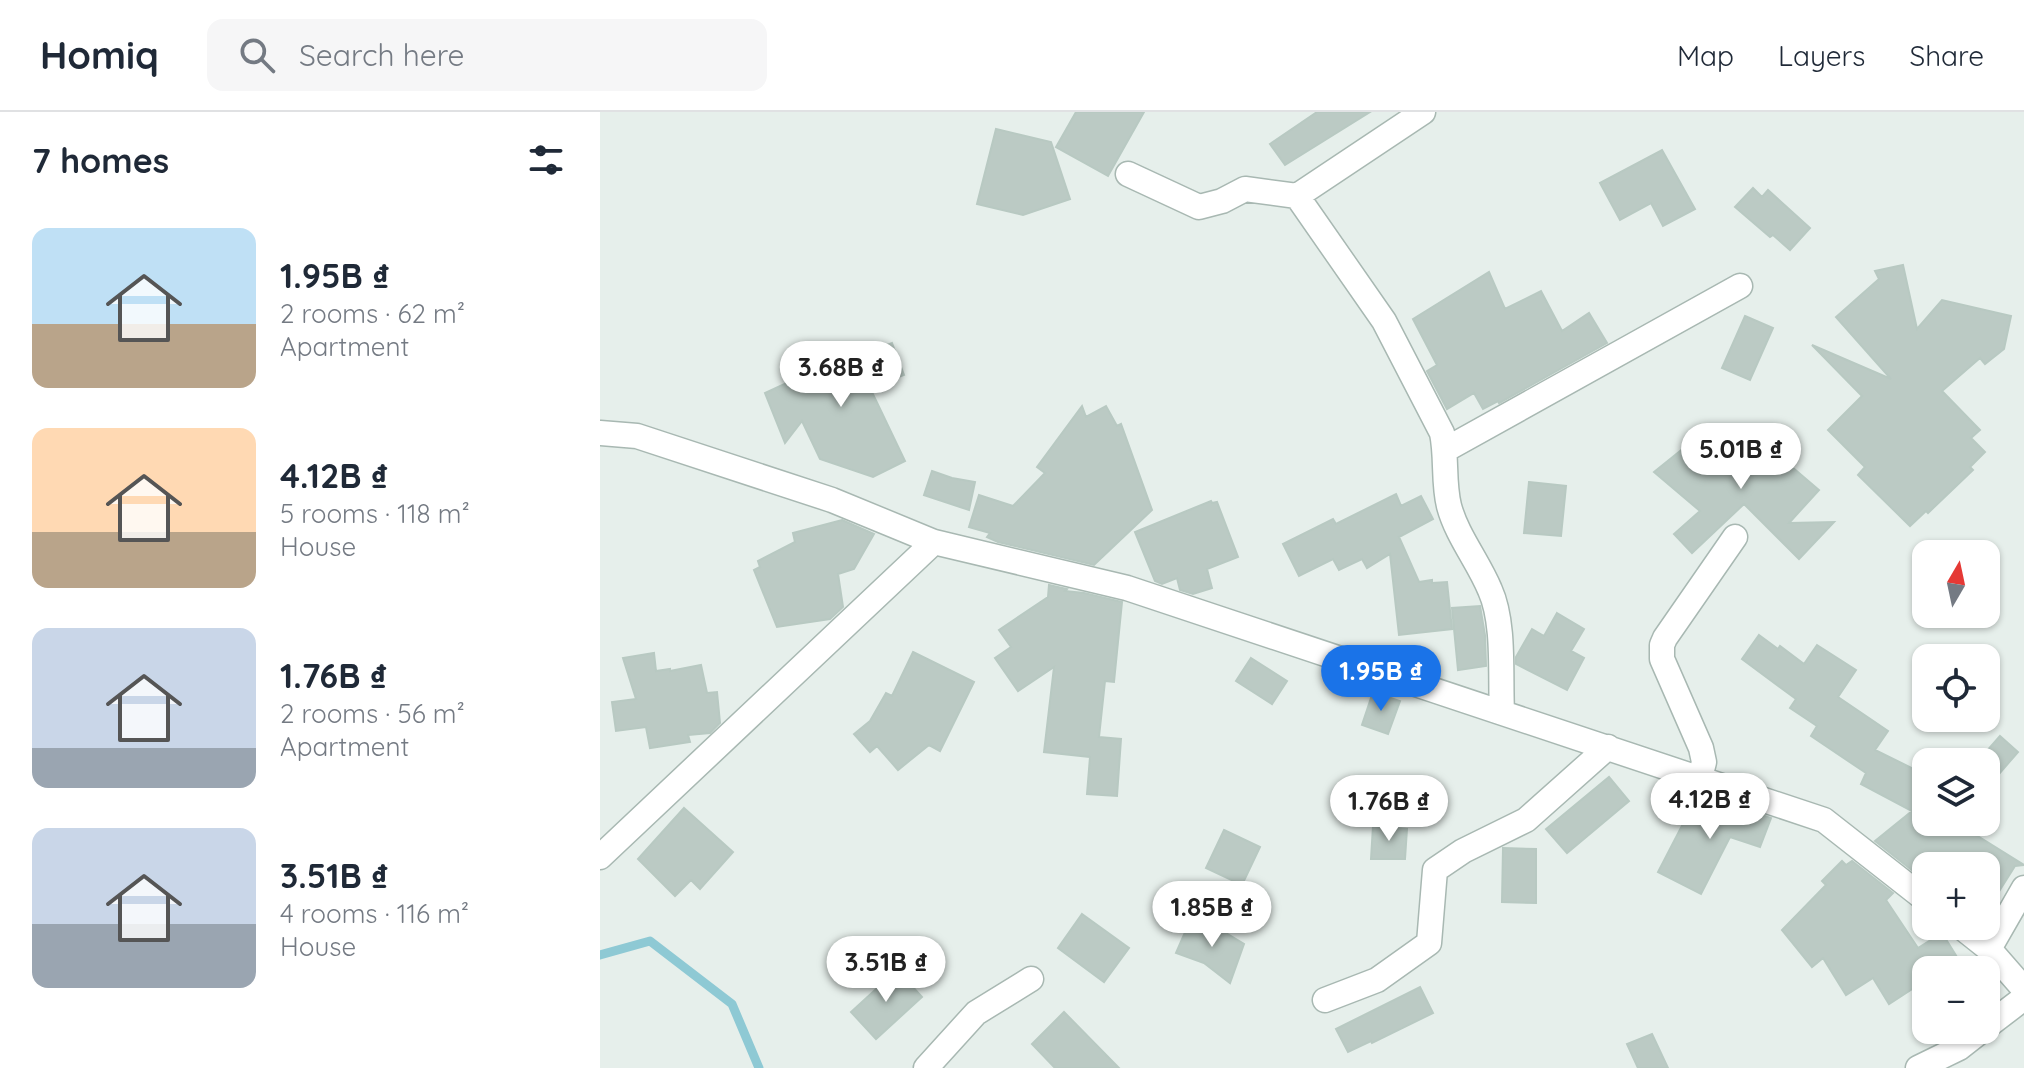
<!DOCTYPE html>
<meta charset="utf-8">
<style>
:root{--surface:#fff;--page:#f6f6f7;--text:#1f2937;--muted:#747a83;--line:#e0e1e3;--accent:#1a73e8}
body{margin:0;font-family:Quicksand,sans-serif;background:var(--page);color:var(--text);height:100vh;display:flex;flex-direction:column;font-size:30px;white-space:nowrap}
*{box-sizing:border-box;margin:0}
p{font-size:26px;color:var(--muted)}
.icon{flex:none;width:44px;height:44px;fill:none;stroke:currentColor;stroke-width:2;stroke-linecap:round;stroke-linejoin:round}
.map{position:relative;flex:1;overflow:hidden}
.details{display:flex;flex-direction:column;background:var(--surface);width:600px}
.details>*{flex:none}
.needle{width:52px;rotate:9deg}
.buttons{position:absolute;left:1312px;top:428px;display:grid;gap:16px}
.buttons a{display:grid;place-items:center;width:88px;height:88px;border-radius:16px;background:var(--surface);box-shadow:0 2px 6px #0004;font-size:40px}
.price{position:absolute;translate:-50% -68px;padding:0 18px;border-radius:28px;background:#fff;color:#222;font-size:26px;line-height:52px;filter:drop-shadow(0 2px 4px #0008)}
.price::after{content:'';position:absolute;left:50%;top:48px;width:24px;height:18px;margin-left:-12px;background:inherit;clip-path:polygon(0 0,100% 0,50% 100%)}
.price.current{background:var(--accent);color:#fff}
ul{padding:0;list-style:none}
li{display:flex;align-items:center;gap:24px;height:200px;padding:0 32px}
li span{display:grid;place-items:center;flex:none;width:224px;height:160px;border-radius:16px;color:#555}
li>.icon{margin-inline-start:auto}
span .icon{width:96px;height:96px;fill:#fffc;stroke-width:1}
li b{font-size:34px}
h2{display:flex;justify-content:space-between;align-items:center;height:96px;padding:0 32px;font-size:34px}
header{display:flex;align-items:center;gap:48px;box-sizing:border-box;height:112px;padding:0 40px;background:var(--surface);border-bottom:2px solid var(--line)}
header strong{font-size:38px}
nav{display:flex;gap:44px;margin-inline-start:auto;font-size:28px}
.search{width:560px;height:72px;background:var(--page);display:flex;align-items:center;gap:20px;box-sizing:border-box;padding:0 28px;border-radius:16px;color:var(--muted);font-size:30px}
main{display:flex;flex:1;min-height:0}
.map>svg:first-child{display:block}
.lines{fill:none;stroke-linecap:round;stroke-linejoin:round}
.stream{stroke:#8ec9d4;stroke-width:9}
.building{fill:#bbcac4;stroke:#b8c9c2;stroke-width:2}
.minor-casing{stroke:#a8b8b2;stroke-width:27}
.minor{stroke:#fff;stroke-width:24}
</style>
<header>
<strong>Homiq</strong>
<div class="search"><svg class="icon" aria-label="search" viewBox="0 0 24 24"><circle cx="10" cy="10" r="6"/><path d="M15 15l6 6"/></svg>Search here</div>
<nav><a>Map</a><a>Layers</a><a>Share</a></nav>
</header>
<main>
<section class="details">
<h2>7 homes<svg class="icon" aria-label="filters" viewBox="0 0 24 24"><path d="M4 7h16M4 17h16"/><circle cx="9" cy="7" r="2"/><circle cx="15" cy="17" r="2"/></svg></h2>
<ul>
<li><span style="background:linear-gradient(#bfe0f5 60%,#b9a48a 0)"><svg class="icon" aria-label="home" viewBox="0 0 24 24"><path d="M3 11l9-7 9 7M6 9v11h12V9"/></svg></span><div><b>1.95B ₫</b><p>2 rooms · 62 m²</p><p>Apartment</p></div></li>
<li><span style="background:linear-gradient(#ffd9b3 65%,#b9a48a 0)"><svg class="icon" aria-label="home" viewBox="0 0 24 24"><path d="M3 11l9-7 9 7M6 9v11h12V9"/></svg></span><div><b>4.12B ₫</b><p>5 rooms · 118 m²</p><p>House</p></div></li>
<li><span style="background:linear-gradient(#c9d6e8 75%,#9aa5b1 0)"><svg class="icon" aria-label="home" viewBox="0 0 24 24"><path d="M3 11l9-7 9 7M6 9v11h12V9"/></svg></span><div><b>1.76B ₫</b><p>2 rooms · 56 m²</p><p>Apartment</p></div></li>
<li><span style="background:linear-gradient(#c9d6e8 60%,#9aa5b1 0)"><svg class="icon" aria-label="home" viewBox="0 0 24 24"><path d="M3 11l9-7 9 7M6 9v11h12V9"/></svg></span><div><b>3.51B ₫</b><p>4 rooms · 116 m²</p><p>House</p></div></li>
</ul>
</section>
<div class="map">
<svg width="1424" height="956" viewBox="0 0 1424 956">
<rect width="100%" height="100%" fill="#e6efeb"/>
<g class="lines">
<path class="stream" d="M0 843 50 829 132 892 159 956"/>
</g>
<path class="building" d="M476 0H544L508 64 456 35Z
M717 0H770L685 53 670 32Z
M396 17 451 30 470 87 423 103 377 92Z
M1062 38 1095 97 1063 114 1051 91 1020 108 1000 71Z
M1153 76 1162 85 1168 78 1210 116 1190 138 1173 123 1170 125 1135 95Z
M1303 153 1317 217 1342 188 1411 204 1404 237 1385 252 1380 246 1342 279 1380 318 1371 326 1385 340 1370 355 1373 358 1328 401 1326 399 1310 414 1258 363 1265 355 1228 318 1262 284 1212 233 1291 267 1236 205 1279 167 1275 159Z
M889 160 905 197 941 179 962 219 989 201 1007 231 899 291 898 289 883 297 874 281 847 297 827 259 837 253 813 207Z
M1145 204 1173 216 1150 268 1122 256Z
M292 231 304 263 270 276 305 349 273 365 220 347 202 309 185 331 165 281 189 270 184 258 241 236 246 248Z
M482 294 486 305 506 294 517 314 521 312 552 398 494 453 398 430 387 425 390 421 369 415 379 383 413 394 445 361 437 355Z
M1128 317 1178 343 1219 378 1189 411 1234 410 1199 447 1144 392 1092 441 1074 422 1100 399 1054 360 1090 331 1091 333 1101 325 1114 341Z
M332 359 352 366 375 370 369 398 324 383Z
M929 370 966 374 961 424 924 421Z
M796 382 801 394 821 384 833 407 799 425 819 470 832 468V471L847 470 852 517 799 523 790 442 767 456 762 447 739 458 733 447 699 464 683 432 733 407 736 412Z
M611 389 612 391 617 390 638 445 607 457 612 476 593 482 580 478 577 466 562 472 555 469 535 420Z
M242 408 274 422 254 457 238 462 243 495 230 507 177 515 154 458 160 455 158 449 195 430 193 421Z
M449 473 467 477 465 479 484 481 522 490 514 570 505 569 499 625 521 627 517 684 487 682 490 645 444 640 454 555 418 579 395 546 411 535 399 518 448 485Z
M880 494 885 523 886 554 858 558 852 496Z
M957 501 984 517 971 539 984 546 967 578 916 552V545L932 517 944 524Z
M1159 523 1178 537 1180 534 1204 552 1217 533 1256 558 1238 585 1288 619 1275 638 1326 663V710H1355L1424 753 1415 754 1386 800V754H1353L1333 742 1313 759 1275 729 1312 699 1261 672 1266 661 1211 624 1217 614 1190 596 1196 587 1142 547Z
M313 540 374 570 340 639 329 633 298 658 277 634 270 640 254 622 270 609 286 581 292 584Z
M54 541 56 559 70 557V559L101 553 107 581 117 580 120 611 110 621 88 623 90 630 50 636 46 615 16 619 12 590 36 587 23 546Z
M651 546 687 569 672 592 636 569Z
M773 580 800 589 788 622 762 613Z
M1400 624 1418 640 1386 677V640Z
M1009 665 1029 689 967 741 946 717Z
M1106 684 1171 706 1160 735 1130 725 1101 782 1058 760 1088 702 1097 707Z
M84 696 133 740 100 777 91 768 75 784 38 747Z
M773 714 807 717 805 747H771Z
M624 718 660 735 642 773 606 756Z
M903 736 936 737V791L902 790Z
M1242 749 1246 753 1252 749 1293 781 1286 788 1318 836 1342 821 1365 858H1326V868L1289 892 1273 866 1246 883 1223 846 1212 855 1182 818 1226 773 1222 769Z
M482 802 529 836 504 870 458 836Z
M590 809 619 817 644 832 630 871 604 851 576 841Z
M297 858 322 885 276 927 251 900Z
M820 875 833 901 772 931 771 929 748 940 736 917Z
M464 900 519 956H455L432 932Z
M1052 922 1068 956H1038L1027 932Z"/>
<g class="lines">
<defs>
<path id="minor" d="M823 0 697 84 784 209 842 321C847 345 843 370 849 394 857 424 878 449 890 478 905 511 900 564 902 600
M528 62 599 95 622 89 645 77 697 84
M0 321 37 324 232 388 334 430 527 476 1224 708 1326 788
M845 338 1140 174
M1100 666 1104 650 1101 636 1062 547V533L1065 526 1135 425
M0 745 334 430
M1360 814 1389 837 1424 877
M1389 837 1424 776
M725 888 777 868 829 831 835 758 863 739 926 708 1008 635
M1386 915 1424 886
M326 956 376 901 431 867
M1318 956 1359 936 1382 918"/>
</defs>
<use href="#minor" class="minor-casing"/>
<use href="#minor" class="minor"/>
</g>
</svg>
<div class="buttons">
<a><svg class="needle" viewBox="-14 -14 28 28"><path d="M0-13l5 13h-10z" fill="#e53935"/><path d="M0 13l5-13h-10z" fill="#747a83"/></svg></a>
<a><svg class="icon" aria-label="locate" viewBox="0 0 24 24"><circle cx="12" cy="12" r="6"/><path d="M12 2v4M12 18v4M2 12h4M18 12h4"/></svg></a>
<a><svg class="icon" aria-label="layers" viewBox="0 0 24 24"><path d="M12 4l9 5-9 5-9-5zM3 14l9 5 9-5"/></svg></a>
<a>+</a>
<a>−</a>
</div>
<b class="price" style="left:241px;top:297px">3.68B ₫</b>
<b class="price" style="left:1141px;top:379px">5.01B ₫</b>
<b class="price current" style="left:781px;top:601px">1.95B ₫</b>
<b class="price" style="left:1110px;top:729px">4.12B ₫</b>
<b class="price" style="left:789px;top:731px">1.76B ₫</b>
<b class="price" style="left:612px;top:837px">1.85B ₫</b>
<b class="price" style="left:286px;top:892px">3.51B ₫</b>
</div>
</main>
